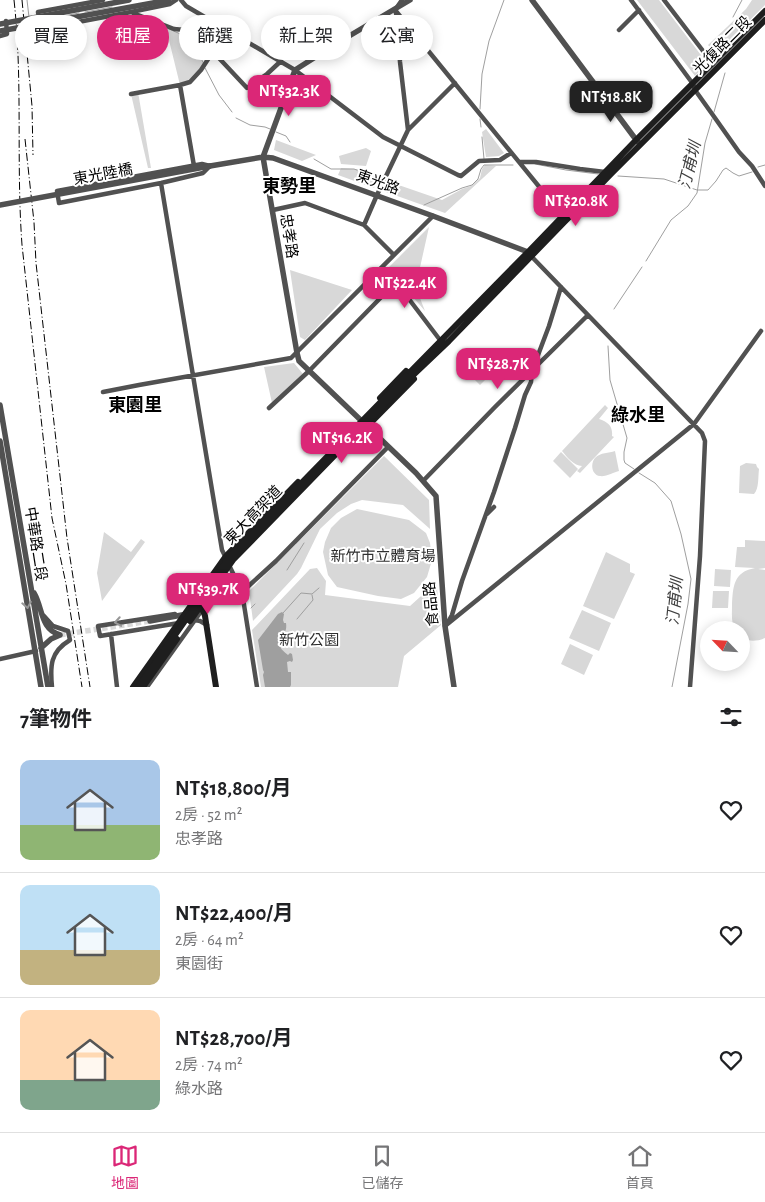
<!DOCTYPE html>
<html lang="zh-TW">
<meta charset="utf-8">
<style>
:root{--surface:#fff;--page:#f6f6f6;--text:#202124;--muted:#757577;--line:#e0e0e0;--accent:#db2777}
body{margin:0;font-family:"Alegreya Sans","Noto Sans TC",sans-serif;background:var(--page);color:var(--text);height:100vh;display:flex;flex-direction:column;font-size:19px;white-space:nowrap}
*{box-sizing:border-box;margin:0}
p{font-size:16px;color:var(--muted)}
.icon{flex:none;width:28px;height:28px;fill:none;stroke:currentColor;stroke-width:2;stroke-linecap:round;stroke-linejoin:round}
.map{position:relative;height:687px;overflow:hidden}
.details{display:flex;flex-direction:column;background:var(--surface);flex:1}
.details>*{flex:none}
.top-card{position:absolute;left:15px;top:15px;width:500px;height:45px;display:flex;gap:10px}
.needle{width:32px;rotate:295deg}
.buttons{position:absolute;left:700px;top:621px;display:grid;gap:10px}
.buttons a{display:grid;place-items:center;width:50px;height:50px;border-radius:50%;background:var(--surface);box-shadow:0 2px 12px #0003;font-size:25px}
.price{position:absolute;translate:-50% -42px;padding:0 11px;border-radius:10px;background:var(--accent);color:#fff;font-size:16px;line-height:32px;filter:drop-shadow(0 1px 2px #0008)}
.price::after{content:'';position:absolute;left:50%;top:30px;width:15px;height:11px;margin-left:-8px;background:inherit;clip-path:polygon(0 0,100% 0,50% 100%)}
.price.current{background:#222;color:#fff}
ul{padding:0;list-style:none}
li{display:flex;align-items:center;gap:15px;height:125px;padding:0 20px}
li+li{border-top:1px solid var(--line)}
li span{display:grid;place-items:center;flex:none;width:140px;height:100px;border-radius:10px;color:#555}
li>.icon{margin-inline-start:auto}
span .icon{width:60px;height:60px;fill:#fffc;stroke-width:1}
li b{font-size:21px}
h2{display:flex;justify-content:space-between;align-items:center;height:60px;padding:0 20px;font-size:21px}
.pill{padding:0 18px;border-radius:22px;background:var(--surface);box-shadow:0 2px 12px #0003;font-size:18px;line-height:45px}
.pill.current{background:var(--accent);color:#fff}
.dock{display:flex;justify-content:space-around;align-items:center;height:70px;border-top:1px solid var(--line);background:var(--surface);font-size:14px;color:var(--muted)}
.dock a{display:grid;justify-items:center;gap:2px}
.dock .current{color:var(--accent)}
.map>svg:first-child{display:block}
.green{fill:#d8d8d8}
.water{fill:#9f9f9f}
.lines{fill:none;stroke-linecap:round;stroke-linejoin:round}
.stream{stroke:#9f9f9f;stroke-width:1}
.tertiary-tunnel{stroke:#d9d9d9;stroke-width:5.5;stroke-dasharray:5.5 3;stroke-linecap:butt}
.minor{stroke:#515151;stroke-width:4.5}
.tertiary{stroke:#515151;stroke-width:5.5}
.secondary{stroke:#1e1e1e;stroke-width:6}
.rail{stroke:#000;stroke-width:1;stroke-dasharray:8 2.5 1 2.5;stroke-linecap:butt}
.tertiary-bridge{stroke:#515151;stroke-width:5.5}
.secondary-bridge{stroke:#1e1e1e;stroke-width:6}
.oneway{stroke:#979797}
.labels{text-anchor:middle;stroke-width:4;stroke-linejoin:round;paint-order:stroke}
.street-label{font-size:15px;fill:#000;stroke:#fff}
.park-label{font-size:15px;fill:#2f2f2f;stroke:#fff}
.water-label{font-size:16px;font-style:italic;fill:#404040;stroke:#fff}
.quarter-label{font-size:18px;font-weight:bold;fill:#000;stroke:#fff}
</style>
<div class="map">
<svg width="765" height="687" viewBox="0 0 765 687">
<rect width="100%" height="100%" fill="#fff"/>
<path class="green" d="M637 0H659L707 63 695 76Z
M752 0H765V5L716 54 708 45 746 9Z
M166 28 185 36 197 51 204 65 190 82 180 85Z
M138 92 151 168H148L131 94Z
M486 129 504 153 499 156 486 157 482 132Z
M276 140 316 155 302 161 274 150Z
M366 148 371 151 366 166 341 164 339 156Z
M485 165 496 166 445 213 386 192 387 181 442 200 462 189 471 186 480 178 482 169Z
M341 168 367 170 381 175 374 188 338 175Z
M429 227 419 272 418 293 425 311 388 268Z
M290 270 352 290 305 340 300 337Z
M497 348 501 352 497 357 502 363 480 385 470 375Z
M294 363 303 374 272 403 264 367Z
M605 405 608 408 599 419C608 422 613 426 612 436L614 437 580 473 577 471 582 466C574 466 567 457 562 451Z
M615 451 619 471C614 472 606 477 600 476 591 475 590 462 596 457 600 453 609 453 615 451Z
M561 452 578 469 570 478 553 461Z
M384 456 429 500 430 529 403 505 362 500 351 504 337 513 320 529 301 568 297 574 253 621 249 591 296 544V542L302 538Z
M746 463 756 464 757 467 759 469C758 477 759 489 754 494L739 493 740 466Z
M357 509 409 520 426 533 430 543 432 560 427 577 414 593 401 599 378 596 337 587 328 575 323 552 325 542 331 528 341 518Z
M104 532 131 552 141 539 145 542 102 601 97 573Z
M745 540 765 541V568L758 569 765 570V638C758 641 750 642 742 638L741 630H735C731 622 732 614 732 606 733 587 733 572 755 568L735 567 737 547H745Z
M606 552 630 564V572L635 574 614 619 583 606Z
M317 568 326 581 325 595 410 606 430 588H437L441 625 404 656 398 687H261L252 630 310 569Z
M715 569 731 570 730 587 714 586Z
M713 591H729L728 608H712Z
M582 610 611 623 599 651 569 638Z
M570 644 593 655 584 675 561 664Z"/>
<path class="water" d="M282 612 284 614 283 620 284 623H286C287 630 285 633 280 637 279 648 280 648 288 655L290 653 292 654 293 660 292 662 290 661 287 662 288 672H291V685L290 687H265L263 675 264 672 263 670 258 640 278 614Z"/>
<g class="lines">
<path class="stream" d="M27 0 29 17
M85 12 112 7
M733 17 742 0
M44 20 79 13
M149 22 161 26
M169 29 185 36 197 51 204 64
M205 68 219 95 232 112
M480 109 482 74 489 41 504 0
M714 112 725 73
M236 118 250 125 265 127 270 129
M480 119 481 127
M276 132 286 136 290 142
M482 137 484 159
M314 159 331 169H354L368 174 378 179
M535 164 566 170 598 174
M758 167 765 165
M618 176 664 179 697 190H708L716 181 723 170 726 168 733 173 739 176 752 172
M386 185 396 195
M424 205 462 188 472 185 478 179 481 169 484 165H513
M646 261 671 220 688 206 697 193 705 143 712 119
M614 309 642 267
M608 346 610 380 627 438 624 452V460L625 463 634 469
M639 473 655 483 671 501 681 534 691 579 688 604 672 687
M287 570 304 543
M251 608 255 604
M283 613 301 593 312 594 319 588
M297 619 313 600 312 595"/>
<path class="tertiary-tunnel" d="M60 635 150 621"/>
<path class="minor" d="M103 0 38 12 41 29 131 12 170 4 176 0
M181 0 186 6 295 70 383 137 458 175 461 176 479 161 500 160 511 153
M402 0 395 10 397 17 400 62 408 130
M631 0 693 84 695 90 715 118 739 152 752 166 765 186
M664 0 713 64
M395 10 563 216
M133 13 174 29 185 30 198 38 215 44 217 46V56L247 88 267 74 281 61
M619 30 639 10
M0 36 7 34 6 21
M180 85 194 166
M131 94 180 85 190 82 201 70 227 30
M519 162H536L580 169 605 172
M202 164 210 166 203 173 161 183 59 203 57 191Z
M161 183 222 550 226 558
M273 210 305 203 364 225 394 255
M364 225 377 195 408 130 455 83
M532 257 702 433 705 441 700 556 690 687
M383 267 396 282 440 340
M103 392 139 385 291 358 433 216
M269 408 309 371 396 282
M423 481 495 407 588 315
M487 514 494 507
M229 565 242 592 257 687
M242 592 276 561 388 447
M175 614 98 626 100 636 179 623
M44 616 53 626 68 631 70 640C50 652 50 666 52 687
M189 621 195 620 202 610
M448 622 452 615 462 581 494 492 515 428 525 395 531 382 532 371 549 326 561 287
M445 626 694 424 761 331
M111 634 117 687
M0 659 36 651
M147 687 195 620 200 621 207 625"/>
<path class="tertiary" d="M410 0 339 42 295 70 263 157 297 353 299 361 416 473 436 496 445 626 454 687
M532 0 634 137 639 143
M210 166 263 157 273 158 433 216 528 252 530 254
M0 405 48 687
M0 441 41 687
M34 593C43 608 40 629 60 635
M150 621 187 614
M41 648 51 639 60 635"/>
<path class="secondary" d="M406 376 528 252 636 140 765 11
M409 379 449 341 612 173 765 20
M380 398 406 371
M347 447 414 379
M202 607 205 616 216 687
M202 610 217 588
M133 687 226 556 298 482"/>
<path class="rail" d="M14 0C23 81 16 163 22 245L52 518 66 584 82 687
M22 0 32 106 33 155
M25 139 34 222 36 263 67 538 90 687"/>
<path class="tertiary-bridge" d="M0 24 129 0
M0 31 169 0
M0 205 210 166"/>
<path class="secondary-bridge" d="M190 621 233 560 409 379
M138 687 180 628 230 556 406 376
M143 687 177 639"/>
</g>
<defs><path id="oneway-chevron" d="M-2-3.5L2.5 0L-2 3.5" fill="none" stroke-width="1.6" stroke-linecap="round" stroke-linejoin="round" transform="scale(1.25)"/></defs>
<g class="oneway">
<use href="#oneway-chevron" transform="translate(27 605) rotate(80)"/>
<use href="#oneway-chevron" transform="translate(118 622) rotate(170)"/>
</g>
<g class="labels">
<g class="street-label">
<text transform="translate(722 45) rotate(-45)" y="5">光復路二段</text>
<text transform="translate(103 174) rotate(-10)" y="5">東光陸橋</text>
<text transform="translate(378 182) rotate(20)" y="5">東光路</text>
<text transform="translate(289 236) rotate(81)" y="5">忠孝路</text>
<text transform="translate(253 515) rotate(-46)" y="5">東大高架道</text>
<text transform="translate(36 544) rotate(81)" y="5">中華路二段</text>
<text transform="translate(431 604) rotate(-95)" y="5">食品路</text>
</g>
<g class="park-label">
<text x="383" y="561">新竹市立體育場</text>
<text x="309" y="645">新竹公園</text>
</g>
<g class="water-label">
<text transform="translate(689 165) rotate(-76)" y="6">汀甫圳</text>
<text transform="translate(674 601) rotate(-84)" y="6">汀甫圳</text>
</g>
<g class="quarter-label">
<text x="289" y="192">東勢里</text>
<text x="135" y="411">東園里</text>
<text x="638" y="421">綠水里</text>
</g>
</g>
</svg>
<div class="buttons">
<a><svg class="needle" viewBox="-14 -14 28 28"><path d="M0-13l5 13h-10z" fill="#e53935"/><path d="M0 13l5-13h-10z" fill="#757577"/></svg></a>
</div>
<b class="price" style="left:289px;top:117px">NT$32.3K</b>
<b class="price current" style="left:611px;top:123px">NT$18.8K</b>
<b class="price" style="left:576px;top:227px">NT$20.8K</b>
<b class="price" style="left:405px;top:309px">NT$22.4K</b>
<b class="price" style="left:498px;top:390px">NT$28.7K</b>
<b class="price" style="left:342px;top:464px">NT$16.2K</b>
<b class="price" style="left:208px;top:615px">NT$39.7K</b>
<div class="top-card">
<a class="pill">買屋</a>
<a class="pill current">租屋</a>
<a class="pill">篩選</a>
<a class="pill">新上架</a>
<a class="pill">公寓</a>
</div>
</div>
<section class="details">
<h2>7筆物件<svg class="icon" aria-label="filters" viewBox="0 0 24 24"><path d="M4 7h16M4 17h16"/><circle cx="9" cy="7" r="2"/><circle cx="15" cy="17" r="2"/></svg></h2>
<ul>
<li><span style="background:linear-gradient(#a9c7e8 65%,#8fb573 0)"><svg class="icon" aria-label="home" viewBox="0 0 24 24"><path d="M3 11l9-7 9 7M6 9v11h12V9"/></svg></span><div><b>NT$18,800/月</b><p>2房 · 52 m²</p><p>忠孝路</p></div><svg class="icon" aria-label="heart" viewBox="0 0 24 24"><path d="M12 20l-8-8c-3-5 5-10 8-4 3-6 11-1 8 4z"/></svg></li>
<li><span style="background:linear-gradient(#bfe0f5 65%,#c2b280 0)"><svg class="icon" aria-label="home" viewBox="0 0 24 24"><path d="M3 11l9-7 9 7M6 9v11h12V9"/></svg></span><div><b>NT$22,400/月</b><p>2房 · 64 m²</p><p>東園街</p></div><svg class="icon" aria-label="heart" viewBox="0 0 24 24"><path d="M12 20l-8-8c-3-5 5-10 8-4 3-6 11-1 8 4z"/></svg></li>
<li><span style="background:linear-gradient(#ffd9b3 70%,#7fa58c 0)"><svg class="icon" aria-label="home" viewBox="0 0 24 24"><path d="M3 11l9-7 9 7M6 9v11h12V9"/></svg></span><div><b>NT$28,700/月</b><p>2房 · 74 m²</p><p>綠水路</p></div><svg class="icon" aria-label="heart" viewBox="0 0 24 24"><path d="M12 20l-8-8c-3-5 5-10 8-4 3-6 11-1 8 4z"/></svg></li>
</ul>
</section>
<nav class="dock">
<a class="current"><svg class="icon" aria-label="map" viewBox="0 0 24 24"><path d="M3 6l6-2 6 2 6-2v14l-6 2-6-2-6 2zM9 4v14M15 6v14"/></svg>地圖</a>
<a><svg class="icon" aria-label="saved" viewBox="0 0 24 24"><path d="M7 4h10v16l-5-4-5 4z"/></svg>已儲存</a>
<a><svg class="icon" aria-label="home" viewBox="0 0 24 24"><path d="M3 11l9-7 9 7M6 9v11h12V9"/></svg>首頁</a>
</nav>
